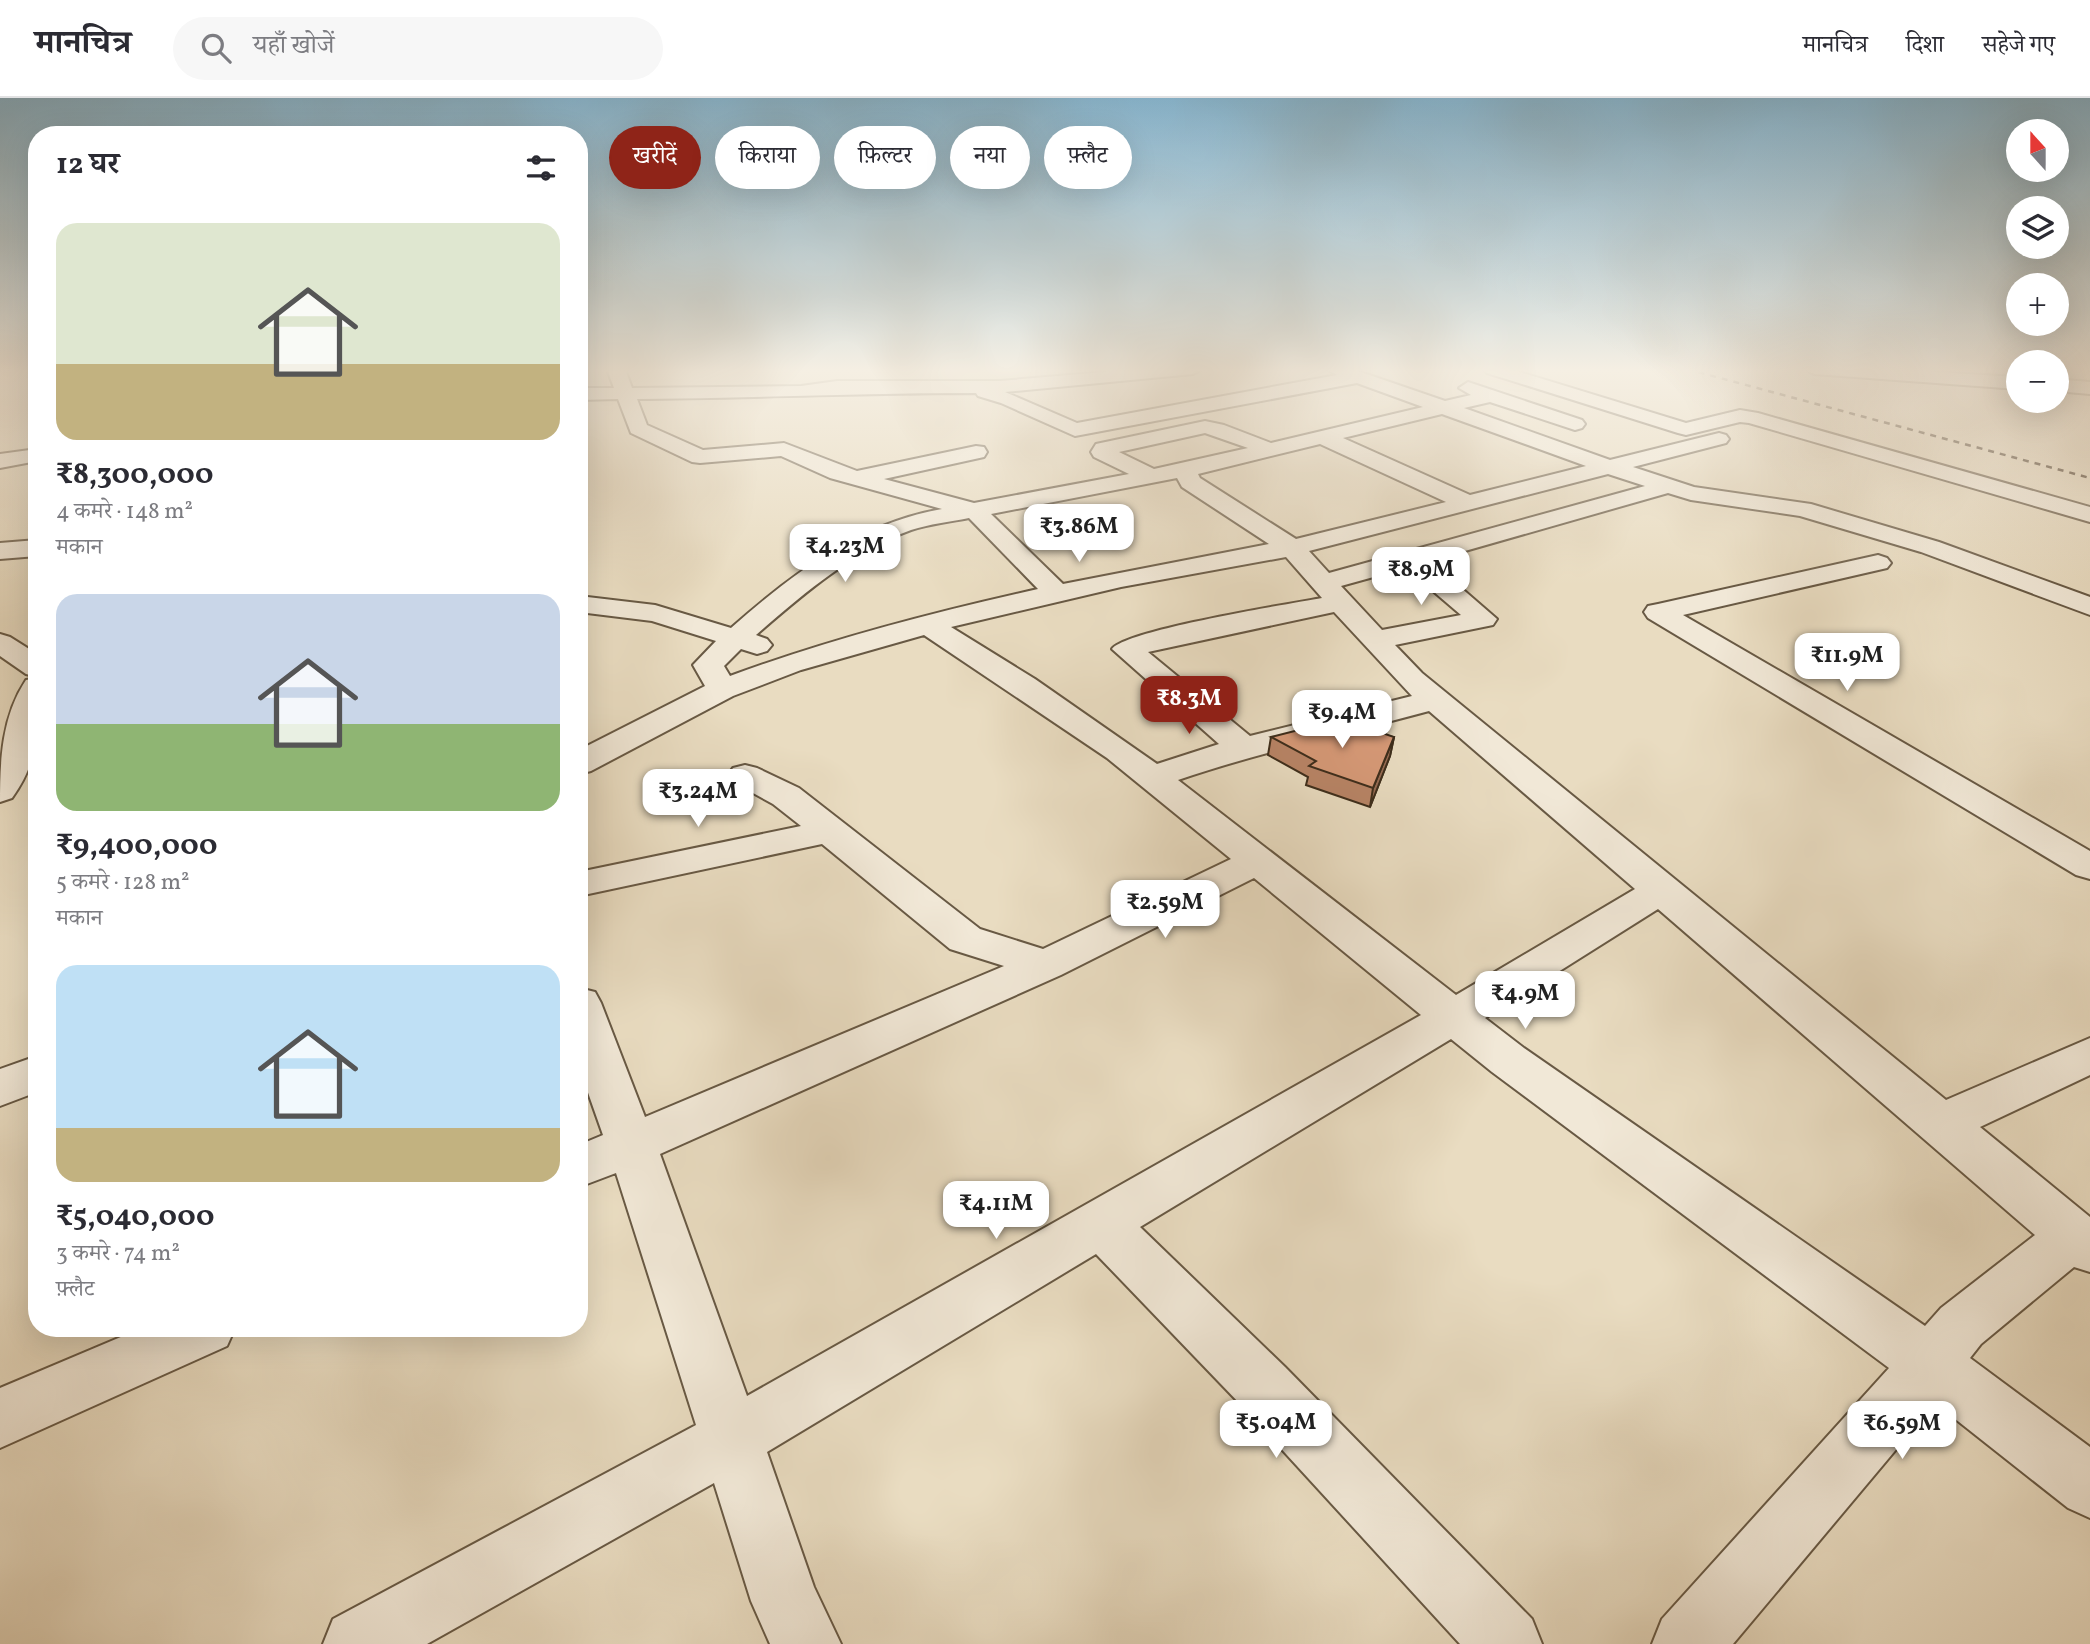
<!DOCTYPE html>
<html lang="hi">
<meta charset="utf-8">
<style>
:root{--surface:#fff;--page:#f7f7f7;--text:#2b2b33;--muted:#7c7c81;--line:#e1e1e2;--accent:#8f2418}
body{margin:0;font-family:Vollkorn,"Noto Serif Devanagari",serif;background:var(--page);color:var(--text);height:100vh;display:flex;flex-direction:column;font-size:26px;white-space:nowrap}
*{box-sizing:border-box;margin:0}
p{font-size:23px;color:var(--muted)}
.icon{flex:none;width:38px;height:38px;fill:none;stroke:currentColor;stroke-width:2;stroke-linecap:round;stroke-linejoin:round}
.map{position:relative;flex:1;overflow:hidden}
.sheet{position:absolute;left:28px;top:28px;width:560px;height:1211px;display:flex;flex-direction:column;background:var(--surface);border-radius:28px;box-shadow:0 7px 28px #0002}
.sheet>*{flex:none}
.top-card{position:absolute;left:609px;top:28px;width:665px;height:63px;display:flex;gap:14px}
.needle{width:46px;rotate:339deg}
.buttons{position:absolute;left:2006px;top:21px;display:grid;gap:14px}
.buttons a{display:grid;place-items:center;width:63px;height:63px;border-radius:50%;background:var(--surface);box-shadow:0 7px 28px #0002;font-size:35px}
.price{position:absolute;translate:-50% -60px;padding:0 16px;border-radius:14px;background:#fff;color:#222;font-size:23px;line-height:46px;filter:drop-shadow(0 2px 4px #0008)}
.price::after{content:'';position:absolute;left:50%;top:42px;width:21px;height:16px;margin-left:-10px;background:inherit;clip-path:polygon(0 0,100% 0,50% 100%)}
.price.selected{background:var(--accent);color:#fff}
ul{padding:0;list-style:none}
li{display:grid;align-content:center;gap:14px;height:371px;padding:0 28px}
li span{display:grid;place-items:center;height:217px;border-radius:21px;color:#555}
li>.icon{margin-inline-start:auto}
span .icon{width:126px;height:126px;fill:#fffc;stroke-width:1}
li b{font-size:30px}
h2{display:flex;justify-content:space-between;align-items:center;height:84px;padding:0 28px;font-size:30px}
.chip{padding:0 24px;border-radius:32px;background:var(--surface);box-shadow:0 7px 28px #0002;font-size:24px;line-height:63px}
.chip.selected{background:var(--accent);color:#fff}
header{display:flex;align-items:center;gap:42px;box-sizing:border-box;height:98px;padding:0 35px;background:var(--surface);border-bottom:2px solid var(--line)}
header strong{font-size:33px}
nav{display:flex;gap:38px;margin-inline-start:auto;font-size:24px}
.search{width:490px;height:63px;background:var(--page);display:flex;align-items:center;gap:18px;box-sizing:border-box;padding:0 24px;border-radius:38px;color:var(--muted);font-size:26px}
.map>svg:first-child{display:block}
.lines{fill:none;stroke-linecap:round;stroke-linejoin:round}
.minor-casing{stroke:#685944;stroke-width:4}
.minor{fill:#f1e8d7;fill-rule:evenodd}
.rail{stroke:#3d2d1b;stroke-width:2.5;stroke-dasharray:6 6;stroke-linecap:butt}
.wall{fill:#b88466;stroke:#3d2d1b;stroke-width:2}
.shaded-wall{fill:#966b53;stroke:#3d2d1b;stroke-width:2}
.building{fill:#d69977;stroke:#3d2d1b;stroke-width:2}
</style>
<header>
<strong>मानचित्र</strong>
<div class="search"><svg class="icon" aria-label="search" viewBox="0 0 24 24"><circle cx="10" cy="10" r="6"/><path d="M15 15l6 6"/></svg>यहाँ खोजें</div>
<nav><a>मानचित्र</a><a>दिशा</a><a>सहेजे गए</a></nav>
</header>
<div class="map">
<svg width="2090" height="1546" viewBox="0 0 2090 1546">
<rect width="100%" height="100%" fill="#e9dcc1"/>
<filter id="stains"><feTurbulence type="fractalNoise" baseFrequency=".00286" numOctaves="4"/><feColorMatrix values="0 0 0 0 .2 0 0 0 0 .09 0 0 0 0 .02 0 0 0 .5 -.17"/></filter>
<radialGradient id="worn" r=".72"><stop offset=".6" stop-color="#630" stop-opacity="0"/><stop offset="1" stop-color="#630" stop-opacity=".3"/></radialGradient>
<g class="lines">
<defs>
<path id="minor" d="M607 271H625L632 290 801 288 837 283H1000L1139 271H1202L1193 276 1005 294 1077 325 1337 277 1327 271H1352L1445 303 1471 297 1459 290 1468 284 1582 322 1585 326 1582 330 1575 332 1490 304 1464 310 1610 362 1719 335 1726 337 1729 341 1726 345 1633 369 1694 389 1811 406 1939 444 2090 499V517L1921 454 1800 418 1691 402 1668 395 1430 463 1497 521 1493 527 1395 547 1422 575 1946 1002 2090 940V977L1980 1029 2090 1119V1174L2074 1169 1981 1246 1970 1260 2090 1349V1420L2068 1410 1935 1305 1733 1546H1652L1662 1521 1889 1270 1492 974 1451 941 1140 1129 1285 1269 1532 1521 1542 1546H1460L1243 1309 1096 1156 767 1354 814 1489 841 1546H770L751 1503 714 1385 427 1546H323L333 1521 696 1327 616 1075 579 1089V1047L603 1037 579 969V890L595 894 601 905 645 1019 1004 868 950 851 822 746 579 798V774L801 728 773 706 733 684 728 677 733 670 745 667 757 670 799 690 980 831 1043 851 1231 761 1107 660 924 537 801 572 733 598 591 673 579 676V652L705 588 693 567 716 543 652 523 579 514V498L655 507 731 530C792 476 860 425 942 411L830 380 781 358 700 365 692 364 631 335 618 301 579 302V290H614ZM1357 285 1423 309 1271 345 1224 327 1205 323 1096 346 1091 354 1094 359 1129 376 974 405 884 381 984 359 987 354 984 349 976 348 857 373 784 345 703 352 647 327 637 301C750 300 863 295 976 295L978 298 1001 305 1075 338ZM1442 316 1586 368 1470 397 1343 340ZM1205 335 1248 350 1154 371 1119 354ZM1320 346 1446 404 1296 441 1200 380 1198 376ZM1608 376 1645 388 1329 475 1309 453ZM1177 380 1182 389 1269 446 1063 486 991 416ZM969 420 1038 491C934 514 830 541 730 578L724 568 741 551 757 556 767 553 772 547 767 541 756 537C802 497 853 453 911 432 930 426 949 424 969 420ZM1286 459 1322 500C1289 506 1126 532 1112 551L1219 646 1157 666 1035 581 951 529 1121 489ZM1406 470 1461 517 1382 532 1341 488ZM1334 514 1412 598 1250 638 1148 554ZM1429 613 1635 791 1456 897 1178 682C1260 654 1345 636 1429 613ZM1254 780 1421 917 747 1298 660 1056 1061 877ZM1658 811 2035 1137 1941 1210 1925 1228 1524 950 1485 920Z
M1484 271H1510L1686 325 1740 312 1758 315 2090 409V424L1749 325 1740 324 1686 337 1678 335 1487 275Z
M1805 271H1887L2018 279V291L1814 276Z
M2056 281 2090 284V296L2056 293Z
M37 351V363L0 370V356Z
M37 442V458L0 461V445Z
M1878 457 1887 460 1891 465 1887 470 1683 517 2090 753V781L2076 777 1648 520 1644 514 1648 508 1658 506Z
M0 536 10 539 37 556V579L26 576 0 558Z
M37 580C37 629 42 658 12 700L0 704C0 662 2 618 26 582Z
M37 958V994L0 1008V971Z
M142 1230H235L227 1248 0 1350V1290Z"/>
</defs>
<use href="#minor" class="minor-casing"/>
<use href="#minor" class="minor"/>
<path class="rail" d="M1687 271 2090 380"/>
</g>
<path class="wall" d="M1363 634 1394 639 1390 658 1370 709 1306 687 1308 679 1268 657 1271 639Z"/>
<path class="shaded-wall" d="M1394 639 1390 658 1370 709 1373 690Z"/>
<path class="building" d="M1330 624 1363 634 1368 630 1394 639 1373 690 1309 668 1316 663 1271 639Z"/>
<linearGradient id="sky" x2="0" y2="1"><stop stop-color="#87b7d2"/><stop offset="0.56" stop-color="#f5efe3"/><stop offset="1" stop-color="#f5efe3" stop-opacity="0"/></linearGradient>
<rect width="2090" height="487" fill="url(#sky)"/>
<rect width="100%" height="100%" filter="url(#stains)"/>
<rect width="100%" height="100%" fill="url(#worn)"/>
</svg>
<div class="buttons">
<a><svg class="needle" viewBox="-14 -14 28 28"><path d="M0-13l5 13h-10z" fill="#e53935"/><path d="M0 13l5-13h-10z" fill="#7c7c81"/></svg></a>
<a><svg class="icon" aria-label="layers" viewBox="0 0 24 24"><path d="M12 4l9 5-9 5-9-5zM3 14l9 5 9-5"/></svg></a>
<a>+</a>
<a>−</a>
</div>
<b class="price" style="left:1079px;top:466px">₹3.86M</b>
<b class="price" style="left:845px;top:486px">₹4.23M</b>
<b class="price" style="left:1421px;top:509px">₹8.9M</b>
<b class="price" style="left:1847px;top:595px">₹11.9M</b>
<b class="price selected" style="left:1189px;top:638px">₹8.3M</b>
<b class="price" style="left:1342px;top:652px">₹9.4M</b>
<b class="price" style="left:698px;top:731px">₹3.24M</b>
<b class="price" style="left:1165px;top:842px">₹2.59M</b>
<b class="price" style="left:1525px;top:933px">₹4.9M</b>
<b class="price" style="left:996px;top:1143px">₹4.11M</b>
<b class="price" style="left:1276px;top:1362px">₹5.04M</b>
<b class="price" style="left:1902px;top:1363px">₹6.59M</b>
<div class="top-card">
<a class="chip selected">खरीदें</a>
<a class="chip">किराया</a>
<a class="chip">फ़िल्टर</a>
<a class="chip">नया</a>
<a class="chip">फ़्लैट</a>
</div>
<section class="sheet">
<h2>12 घर<svg class="icon" aria-label="filters" viewBox="0 0 24 24"><path d="M4 7h16M4 17h16"/><circle cx="9" cy="7" r="2"/><circle cx="15" cy="17" r="2"/></svg></h2>
<ul>
<li><span style="background:linear-gradient(#dfe7d0 65%,#c2b280 0)"><svg class="icon" aria-label="home" viewBox="0 0 24 24"><path d="M3 11l9-7 9 7M6 9v11h12V9"/></svg></span><div><b>₹8,300,000</b><p>4 कमरे · 148 m²</p><p>मकान</p></div></li>
<li><span style="background:linear-gradient(#c9d6e8 60%,#8fb573 0)"><svg class="icon" aria-label="home" viewBox="0 0 24 24"><path d="M3 11l9-7 9 7M6 9v11h12V9"/></svg></span><div><b>₹9,400,000</b><p>5 कमरे · 128 m²</p><p>मकान</p></div></li>
<li><span style="background:linear-gradient(#bfe0f5 75%,#c2b280 0)"><svg class="icon" aria-label="home" viewBox="0 0 24 24"><path d="M3 11l9-7 9 7M6 9v11h12V9"/></svg></span><div><b>₹5,040,000</b><p>3 कमरे · 74 m²</p><p>फ़्लैट</p></div></li>
</ul>
</section>
</div>
